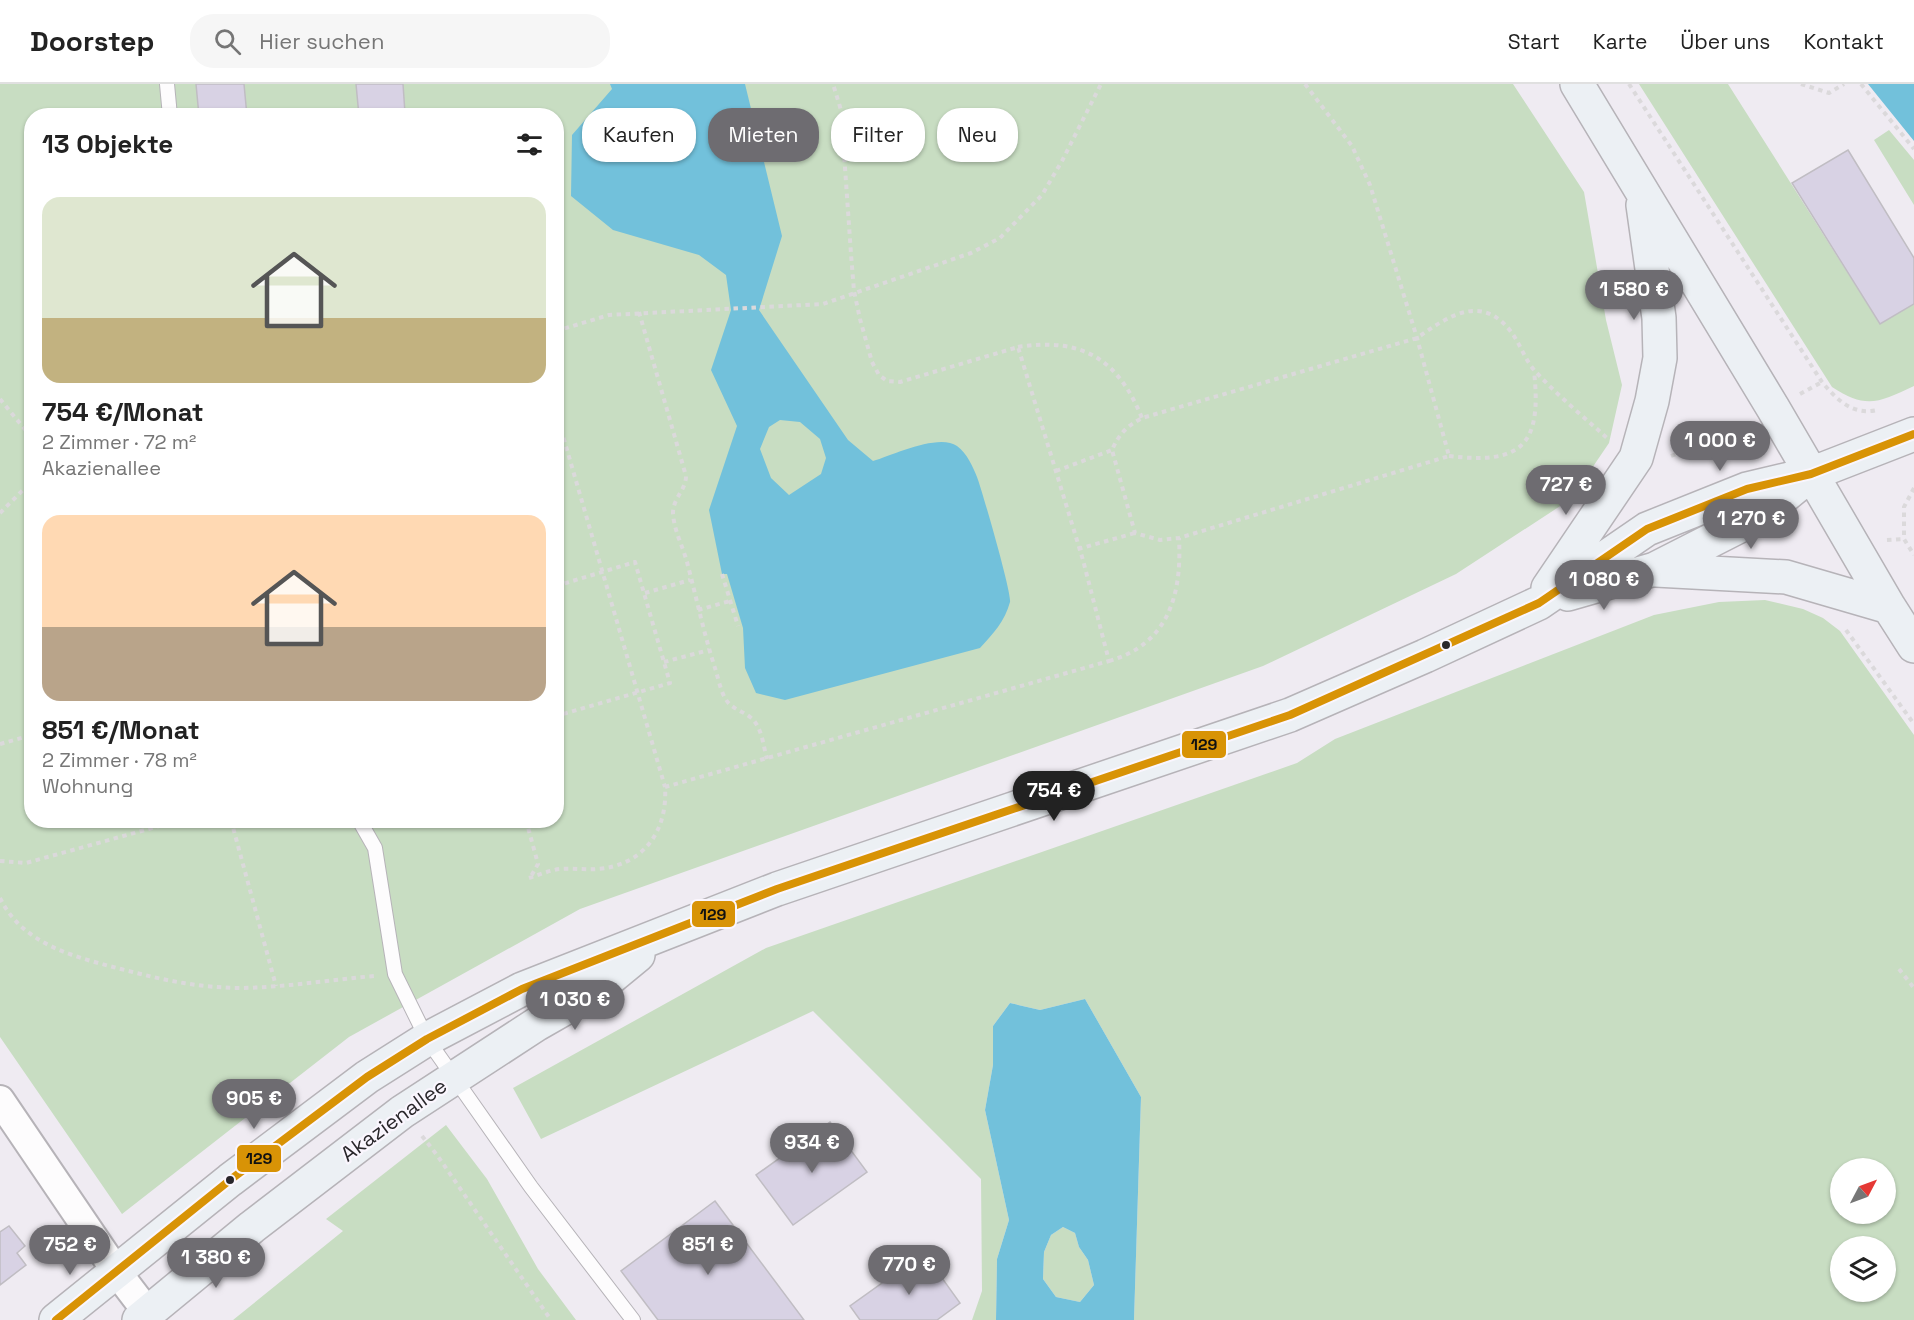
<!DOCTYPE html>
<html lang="de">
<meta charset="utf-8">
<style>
:root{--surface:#fff;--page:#f6f6f6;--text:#222;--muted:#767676;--line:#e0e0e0;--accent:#6e6c71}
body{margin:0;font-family:"Space Grotesk",sans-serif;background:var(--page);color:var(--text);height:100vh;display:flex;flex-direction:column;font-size:22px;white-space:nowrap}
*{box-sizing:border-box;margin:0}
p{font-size:20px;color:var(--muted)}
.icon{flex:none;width:33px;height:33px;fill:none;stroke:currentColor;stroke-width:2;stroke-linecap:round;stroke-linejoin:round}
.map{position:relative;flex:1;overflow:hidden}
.sheet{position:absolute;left:24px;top:24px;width:540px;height:720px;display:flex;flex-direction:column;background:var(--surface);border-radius:24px;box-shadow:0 2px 4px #0004}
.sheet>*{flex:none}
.guide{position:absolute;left:582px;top:24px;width:570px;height:54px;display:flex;gap:12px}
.needle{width:39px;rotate:49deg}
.tools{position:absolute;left:1830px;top:1074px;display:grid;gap:12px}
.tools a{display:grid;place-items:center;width:66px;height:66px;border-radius:50%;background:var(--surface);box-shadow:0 2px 4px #0004;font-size:30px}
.price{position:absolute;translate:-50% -51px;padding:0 14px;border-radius:21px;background:var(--accent);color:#fff;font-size:20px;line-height:39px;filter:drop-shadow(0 2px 3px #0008)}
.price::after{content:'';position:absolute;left:50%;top:36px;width:18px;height:14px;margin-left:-9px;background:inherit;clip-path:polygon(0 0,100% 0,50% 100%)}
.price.selected{background:#222;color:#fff}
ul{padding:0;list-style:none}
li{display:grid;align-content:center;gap:12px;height:318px;padding:0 18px}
li span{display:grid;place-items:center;height:186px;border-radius:18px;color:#555}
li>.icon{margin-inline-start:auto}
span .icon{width:108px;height:108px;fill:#fffc;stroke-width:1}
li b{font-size:26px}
h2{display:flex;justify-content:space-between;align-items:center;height:72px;padding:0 18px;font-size:26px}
.chip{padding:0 21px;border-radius:24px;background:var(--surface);box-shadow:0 2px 4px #0004;font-size:21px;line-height:54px}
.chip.selected{background:var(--accent);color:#fff}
header{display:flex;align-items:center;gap:36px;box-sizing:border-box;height:84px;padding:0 30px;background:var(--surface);border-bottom:2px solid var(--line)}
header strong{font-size:28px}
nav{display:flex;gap:33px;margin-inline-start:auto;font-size:21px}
.search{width:420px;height:54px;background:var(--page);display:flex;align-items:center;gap:15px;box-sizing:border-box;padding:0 21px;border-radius:24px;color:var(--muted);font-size:22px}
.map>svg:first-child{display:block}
.green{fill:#c8ddc2;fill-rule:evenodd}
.water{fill:#72c1db;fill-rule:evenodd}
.building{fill:#d8d2e4;stroke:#c0bdc3;stroke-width:1.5}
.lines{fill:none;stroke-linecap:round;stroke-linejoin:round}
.service-casing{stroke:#b6b3b8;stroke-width:16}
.minor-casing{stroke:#b6b3b8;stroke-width:32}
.secondary-casing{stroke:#b6b3b8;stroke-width:36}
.path{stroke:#dbd9db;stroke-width:4;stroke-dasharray:4.5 4.5;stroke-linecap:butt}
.service{stroke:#fdfcfd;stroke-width:14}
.minor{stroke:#fdfcfd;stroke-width:28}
.secondary{stroke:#ecf0f4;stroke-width:33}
.bus-1-casing{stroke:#faf6fe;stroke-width:12}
.bus-1{stroke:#d89306;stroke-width:8}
.bus-dot{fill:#29272b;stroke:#faf6fe;stroke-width:2}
.labels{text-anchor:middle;stroke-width:4.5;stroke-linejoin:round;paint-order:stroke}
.street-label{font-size:21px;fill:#29272b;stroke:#faf6fe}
.line-badge{stroke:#faf6fe;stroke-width:2}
.pale-badge-label{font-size:16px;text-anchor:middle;font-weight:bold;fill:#111}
</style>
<header>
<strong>Doorstep</strong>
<div class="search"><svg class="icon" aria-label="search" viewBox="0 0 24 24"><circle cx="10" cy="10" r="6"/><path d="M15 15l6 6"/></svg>Hier suchen</div>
<nav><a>Start</a><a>Karte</a><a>Über uns</a><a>Kontakt</a></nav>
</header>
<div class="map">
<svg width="1914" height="1236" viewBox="0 0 1914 1236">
<rect width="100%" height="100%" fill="#efebf2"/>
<path class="green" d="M0 0H1513L1584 108 1606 236 1622 301 1609 359 1571 415 1456 490 1263 582 580 825 349 953 122 1130 0 953ZM32 32H556V736H32Z
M1639 0H1728L1880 240 1914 220V302C1879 318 1867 326 1832 303Z
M1889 46 1914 76V121L1874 56Z
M1765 516 1803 525 1823 534 1840 547 1914 651V1236H1134L1141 1013 1085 915 1040 926 1010 919 993 942V981L985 1026 1009 1136 997 1175 996 1236H972L982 1207 981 1095 813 927 541 1055 513 1004 766 864 1297 679 1335 655 1654 531 1719 518ZM1840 1084H1886V1130H1840ZM1840 1162H1886V1208H1840Z
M446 1041 487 1095 538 1185 576 1236H233L343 1147 326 1135Z
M1063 1143 1075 1149 1079 1163 1088 1176 1094 1201 1080 1218 1056 1213 1043 1195 1044 1168 1051 1151Z"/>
<path class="water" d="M610 0H745L782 152 759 226 848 356 873 377C893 371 939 349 957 362 967 369 973 383 977 393 982 406 1012 510 1010 518 1005 537 993 550 980 564L785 616 756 609 745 584 743 544 727 490H722L709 426 737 342 711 286 731 226 726 191 699 171 613 146 571 112 572 51 612 5ZM780 336 800 338 820 355 826 374 821 390 789 411 771 394 760 365 769 343Z
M1868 0H1914V57Z
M1085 915 1141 1013 1134 1236H996L997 1175 1009 1136 985 1026 993 981V942L1010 919 1040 926ZM1063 1143 1075 1149 1079 1163 1088 1176 1094 1201 1080 1218 1056 1213 1043 1195 1044 1168 1051 1151Z"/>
<path class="building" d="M196 0H244L247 32H199Z
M356 0H403L405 29 414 28V32H359Z
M1848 66 1914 174V220L1880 240 1792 99Z
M830 1038 867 1088 793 1141 756 1091Z
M715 1117 804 1236H658L621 1187Z
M9 1142 25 1162 17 1169 26 1181 0 1201V1148Z
M924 1169 960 1219 937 1236H860L850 1222Z"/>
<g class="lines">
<defs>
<path id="service" d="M167 0 170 32
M359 736 375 764 395 890 427 955 531 1103 633 1236"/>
<path id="minor" d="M0 1016 116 1187 148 1229"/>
<path id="secondary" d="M1577 0 1773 324 1889 523 1914 562
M1656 486 1786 493 1889 523
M1548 504 1636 374 1652 317 1660 274 1659 234 1643 121
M1568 510 1655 485 1761 431 1805 395
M56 1236 230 1096 367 993 427 955 522 905 777 805 1290 631 1425 572 1539 519 1647 445 1747 405 1811 390 1914 350
M139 1236 252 1143 402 1028 537 940 593 908 638 871"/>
</defs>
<use href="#service" class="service-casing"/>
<use href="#minor" class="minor-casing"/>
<use href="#secondary" class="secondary-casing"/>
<path class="path" d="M1305 0 1352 62 1370 101 1417 254 1449 372 1179 454 1160 456 1135 449 1112 366C1119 350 1127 342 1142 334L1417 254C1450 231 1482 209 1512 249 1521 262 1526 278 1536 288 1558 312 1584 333 1607 354
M1629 0 1822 298C1836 315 1853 332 1877 326
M1801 0 1829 9 1844 0
M1861 0 1914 65
M639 228 686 392C686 406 673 414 673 429 674 448 684 464 688 482 697 516 704 550 715 584 718 593 720 605 725 614 731 625 741 626 750 633 762 642 763 661 767 675
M556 247 609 231 823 220 971 169 1000 154 1042 111 1062 77 1101 0
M1018 263C1082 253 1118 275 1142 334
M1800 310 1822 298
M0 315 32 354
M556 328 665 703
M1719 354 1731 376
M1449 372C1523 381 1542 360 1534 287
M1671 372 1719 354 1744 340
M1056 387 1112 366
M1914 404 1904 423V455L1914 471
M0 429 32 397
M1887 456 1904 455
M1078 465 1135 449
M722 490 738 542
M556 502 635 478 670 599 556 632
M645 509 690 496
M698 526 730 517
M1846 546 1914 640
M1109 577C1169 560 1182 510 1179 454
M664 578 709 566
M0 660 32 651
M231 736 276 902
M526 736 538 780 530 794
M0 777 26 779 181 736
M529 794C539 791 550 786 560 785 573 784 585 786 597 785 643 782 668 747 665 703L1109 577 1083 476 1018 263 900 298 887 297 879 291 872 278 860 235 854 207 851 170 841 26 833 0
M0 814C23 861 75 873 121 885 163 896 199 904 242 904 286 903 330 896 374 892
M1899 885 1914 904
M422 1052 437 1071 551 1236"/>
<use href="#service" class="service"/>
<use href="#minor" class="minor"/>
<use href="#secondary" class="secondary"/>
<defs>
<path id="bus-1" d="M56 1236 230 1096 367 993 427 955 522 905 777 805 1290 631 1539 519 1647 445 1747 405 1811 390 1914 350"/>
</defs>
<use href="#bus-1" class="bus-1-casing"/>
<use href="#bus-1" class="bus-1"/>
</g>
<g class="bus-dot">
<circle cx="1446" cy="561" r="5"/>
<circle cx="230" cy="1096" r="5"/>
</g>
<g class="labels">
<g class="street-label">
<text transform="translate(394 1036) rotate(-36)" y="7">Akazienallee</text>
</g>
</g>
<g class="line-badge">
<rect x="1181" y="646" width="46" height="29" rx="6" fill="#d89306"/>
<rect x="691" y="816" width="45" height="28" rx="6" fill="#d89306"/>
<rect x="236" y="1060" width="46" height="29" rx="6" fill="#d89306"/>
</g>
<g class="pale-badge-label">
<text x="1204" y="666">129</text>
<text x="713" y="836">129</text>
<text x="259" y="1080">129</text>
</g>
</svg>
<div class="tools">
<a><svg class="needle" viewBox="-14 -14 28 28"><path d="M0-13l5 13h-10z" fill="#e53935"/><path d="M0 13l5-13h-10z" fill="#767676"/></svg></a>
<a><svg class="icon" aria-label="layers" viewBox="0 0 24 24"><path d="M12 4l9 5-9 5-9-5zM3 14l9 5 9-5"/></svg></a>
</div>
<b class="price" style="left:1634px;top:237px">1 580 €</b>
<b class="price" style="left:1720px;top:388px">1 000 €</b>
<b class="price" style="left:1566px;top:432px">727 €</b>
<b class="price" style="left:1751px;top:466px">1 270 €</b>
<b class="price" style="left:1604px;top:527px">1 080 €</b>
<b class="price selected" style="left:1054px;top:738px">754 €</b>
<b class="price" style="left:575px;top:947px">1 030 €</b>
<b class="price" style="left:254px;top:1046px">905 €</b>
<b class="price" style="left:812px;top:1090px">934 €</b>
<b class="price" style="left:70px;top:1192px">752 €</b>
<b class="price" style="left:708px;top:1192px">851 €</b>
<b class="price" style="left:216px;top:1205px">1 380 €</b>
<b class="price" style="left:909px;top:1212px">770 €</b>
<div class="guide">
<a class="chip">Kaufen</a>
<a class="chip selected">Mieten</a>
<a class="chip">Filter</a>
<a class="chip">Neu</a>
</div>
<section class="sheet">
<h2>13 Objekte<svg class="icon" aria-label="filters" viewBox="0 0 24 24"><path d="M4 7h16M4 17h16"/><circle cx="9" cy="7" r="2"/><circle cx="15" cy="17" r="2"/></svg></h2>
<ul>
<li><span style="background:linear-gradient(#dfe7d0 65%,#c2b280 0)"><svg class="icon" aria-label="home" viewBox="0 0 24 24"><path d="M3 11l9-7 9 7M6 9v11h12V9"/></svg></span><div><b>754 €/Monat</b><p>2 Zimmer · 72 m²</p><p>Akazienallee</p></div></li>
<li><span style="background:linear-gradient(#ffd9b3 60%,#b9a48a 0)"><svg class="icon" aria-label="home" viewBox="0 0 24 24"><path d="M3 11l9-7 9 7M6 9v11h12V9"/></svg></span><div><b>851 €/Monat</b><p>2 Zimmer · 78 m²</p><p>Wohnung</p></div></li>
</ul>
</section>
</div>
